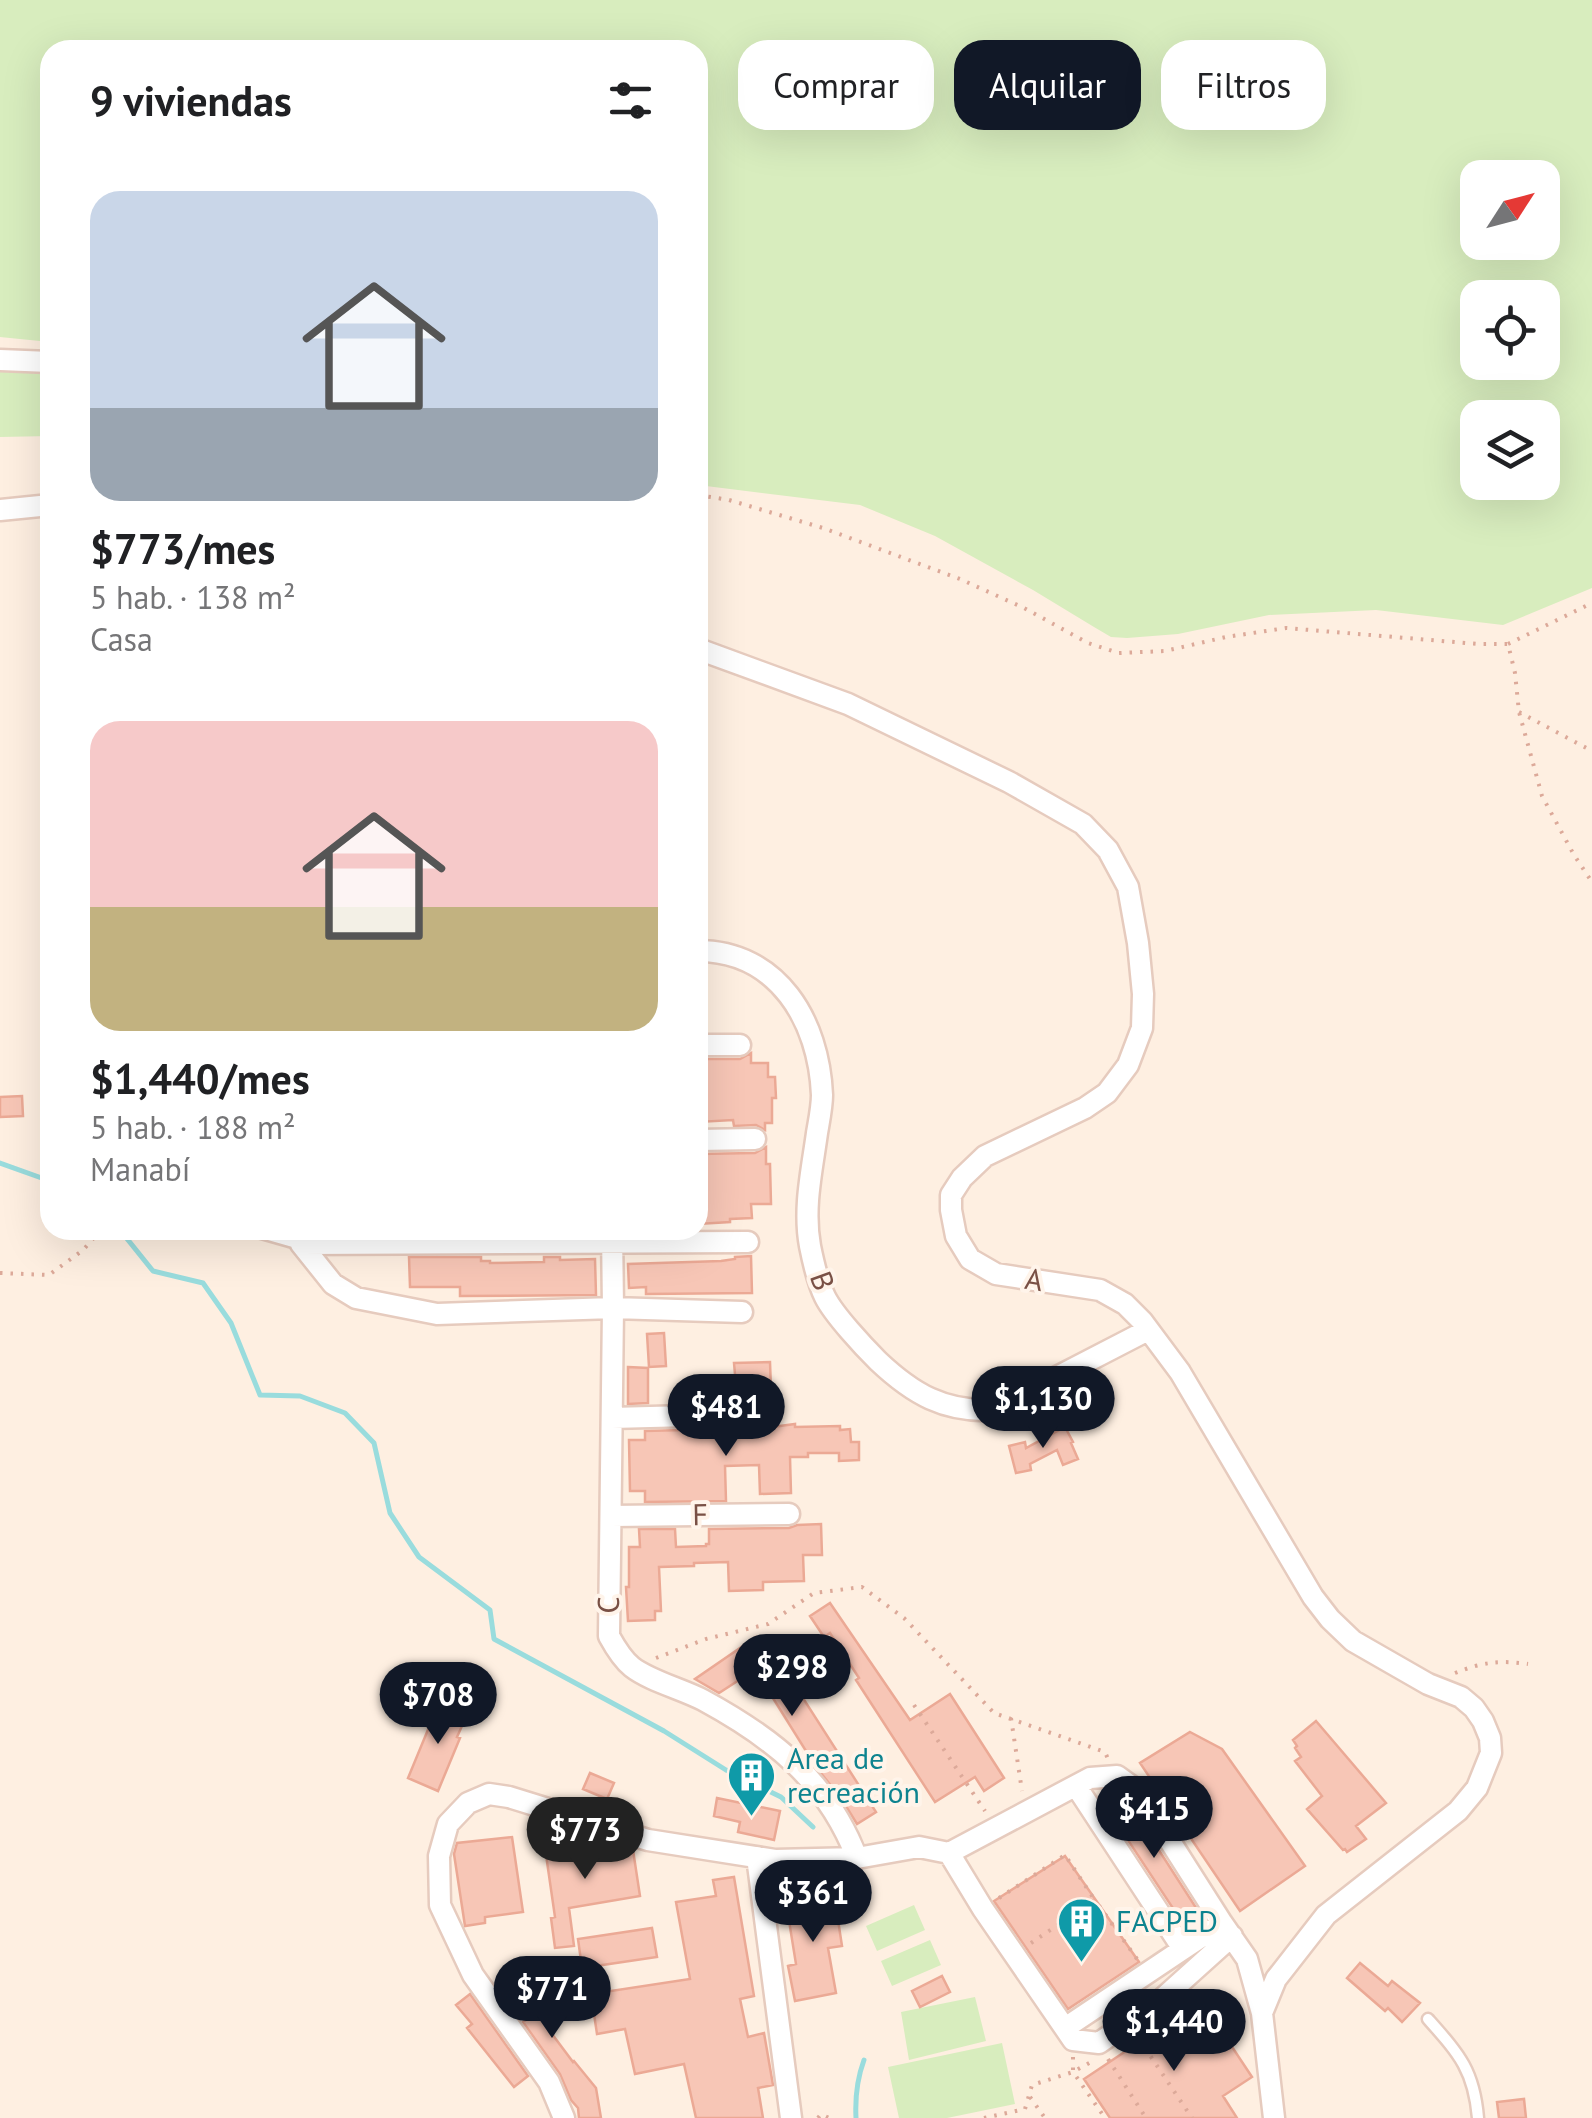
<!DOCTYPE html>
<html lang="es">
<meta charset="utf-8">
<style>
:root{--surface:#fff;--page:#f6f6f6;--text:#202124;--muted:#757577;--accent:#111827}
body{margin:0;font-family:"PT Sans",sans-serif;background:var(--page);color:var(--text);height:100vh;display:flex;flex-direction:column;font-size:38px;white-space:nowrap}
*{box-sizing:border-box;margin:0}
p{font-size:32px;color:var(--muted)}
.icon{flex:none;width:55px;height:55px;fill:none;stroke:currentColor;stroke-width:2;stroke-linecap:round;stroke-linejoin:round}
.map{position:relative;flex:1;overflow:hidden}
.details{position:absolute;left:40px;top:40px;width:668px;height:1200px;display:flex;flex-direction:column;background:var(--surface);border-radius:30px;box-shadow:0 10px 40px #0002}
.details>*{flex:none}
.top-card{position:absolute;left:738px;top:40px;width:702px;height:90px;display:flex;gap:20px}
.needle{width:65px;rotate:54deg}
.tools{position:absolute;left:1460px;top:160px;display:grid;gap:20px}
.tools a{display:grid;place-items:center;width:100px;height:100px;border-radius:20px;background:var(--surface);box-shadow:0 10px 40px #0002;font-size:50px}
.price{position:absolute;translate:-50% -85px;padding:0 22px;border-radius:35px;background:var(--accent);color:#fff;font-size:32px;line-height:65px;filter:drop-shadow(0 2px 5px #0008)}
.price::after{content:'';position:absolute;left:50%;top:60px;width:30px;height:22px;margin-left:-15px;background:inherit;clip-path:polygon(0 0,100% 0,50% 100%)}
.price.active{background:#222;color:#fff}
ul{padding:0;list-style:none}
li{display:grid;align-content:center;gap:20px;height:530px;padding:0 50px}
li span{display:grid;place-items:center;height:310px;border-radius:30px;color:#555}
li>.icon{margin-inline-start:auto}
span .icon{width:180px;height:180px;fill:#fffc;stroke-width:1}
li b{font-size:42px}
h2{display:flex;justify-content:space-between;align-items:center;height:120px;padding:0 50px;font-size:42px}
.pill{padding:0 35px;border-radius:30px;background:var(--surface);box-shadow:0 10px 40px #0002;font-size:35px;line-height:90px}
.pill.active{background:var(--accent);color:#fff}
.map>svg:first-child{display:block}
.green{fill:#d8edbe;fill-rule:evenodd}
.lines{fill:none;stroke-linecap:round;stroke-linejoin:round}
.stream{stroke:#99dcdd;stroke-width:5}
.building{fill:#f7c6b6;stroke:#eba995;stroke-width:2.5}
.lane-casing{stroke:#e6cbbe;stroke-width:15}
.street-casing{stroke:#e6cbbe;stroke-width:25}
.path{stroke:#dca999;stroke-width:4;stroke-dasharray:2.5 8;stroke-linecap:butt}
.lane{stroke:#fff;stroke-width:10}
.street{stroke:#fff;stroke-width:20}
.labels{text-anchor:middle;stroke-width:8;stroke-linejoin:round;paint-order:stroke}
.street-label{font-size:30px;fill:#795045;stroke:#fff4ea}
.culture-label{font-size:30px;fill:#0d838f;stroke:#fff4ea;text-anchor:start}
</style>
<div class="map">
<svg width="1592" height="2118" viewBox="0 0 1592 2118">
<rect width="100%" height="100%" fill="#feefe1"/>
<path class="green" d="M0 0H1592V588L1503 625 1376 610 1269 615 1178 634 1127 638 1111 637 1094 627 1033 590 935 536 860 505 698 485V50H50V342L0 337ZM1478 178H1542V242H1478ZM1478 298H1542V362H1478ZM1478 418H1542V482H1478Z
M0 370 50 372V436L0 437Z
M914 1905 925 1930 877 1951 866 1926Z
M930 1940 941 1965 892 1986 881 1961Z
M975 1997 986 2041 909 2060 901 2012Z
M1002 2043 1015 2104 947 2118H899L888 2067Z"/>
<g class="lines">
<path class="stream" d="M0 1163 50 1181
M120 1230 153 1271 203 1283 231 1323 260 1395 300 1396 345 1413 374 1443 390 1513 419 1557 490 1610 494 1639 664 1731 726 1770 781 1797 813 1827
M856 2118C855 2098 857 2079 864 2060"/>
</g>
<path class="building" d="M751 1053V1063H768V1077H775L776 1098H772V1123H765V1130L756 1125 734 1126 733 1120 698 1122V1059H740Z
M22 1096 23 1116 0 1117V1097Z
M766 1147V1164H770L771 1204H751L752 1218 730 1219V1222L698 1224V1154L755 1153Z
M751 1256 752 1293 646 1294V1287L629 1288 628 1264 721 1261 735 1259V1257Z
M409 1257H481V1261H490V1263L544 1262V1257H560V1260L595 1259 596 1295 460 1296V1287H410Z
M664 1333 666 1366 649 1367 647 1334Z
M770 1362 771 1389 746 1391V1401H727V1387L736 1386 734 1363Z
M628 1367 648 1368V1403L628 1404Z
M795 1424V1427L840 1426V1430L850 1429 851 1442H859V1460L839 1461V1453H808V1457H790L791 1493 760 1494 759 1465 725 1466 726 1501 645 1502V1491H630L629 1440H645V1431L765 1428Z
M1065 1427 1073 1442 1071 1443 1078 1459 1063 1465 1057 1450 1030 1464 1031 1470 1016 1473 1009 1446 1025 1442 1026 1448Z
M821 1524 822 1555H803L804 1581 763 1582V1590L729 1591 728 1562 694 1563V1566L659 1567 661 1611H655V1620L628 1621 626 1587H629V1547H640L639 1529H675L676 1547 706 1546V1544H709V1529L789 1528 797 1525Z
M830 1603 910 1720 950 1694 1004 1778 984 1791 975 1777 935 1802 856 1680 859 1678 848 1661 830 1633 824 1637 810 1616Z
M756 1637 781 1673 785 1670 876 1812 857 1824 841 1798 816 1767 761 1679 759 1680 753 1671 719 1693 695 1679Z
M439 1703 467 1715 457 1737 460 1738 438 1791 408 1778Z
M1316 1721 1386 1803 1356 1826 1366 1839 1347 1852 1345 1849 1343 1850 1307 1809 1322 1796 1295 1761 1301 1757 1295 1748 1297 1746 1293 1740Z
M1190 1732 1222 1749 1305 1866 1240 1911 1140 1763Z
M590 1773 614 1783 607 1799 583 1789Z
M717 1798 780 1811 774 1840 738 1832 740 1822 714 1816Z
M1126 1799 1200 1914 1184 1925 1108 1810Z
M567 1831 571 1859 633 1850 640 1896 569 1908 574 1946 555 1948 551 1918 555 1917 543 1834Z
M512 1837 523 1912 485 1917V1923L465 1926 454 1854 457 1843Z
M1065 1856 1139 1962 1068 2009 994 1901Z
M734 1877 754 1996 740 1999 748 2037 764 2033 773 2085 758 2088 763 2118H696L684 2064 635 2074 625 2029 597 2034 591 1994 690 1979 676 1902 716 1896 713 1880Z
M834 1894 842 1946 828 1948 836 1993 795 2001 788 1966 796 1964 786 1902Z
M652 1928 657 1957 582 1968 578 1939Z
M521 1962 554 2008 540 2018 573 2062 574 2061 596 2088 601 2118H579L578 2108 571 2100 560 2074 523 2022 529 2018 500 1978Z
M1360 1963 1388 1986 1392 1981 1420 2003 1402 2022 1388 2008 1385 2011 1347 1978Z
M942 1976 950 1992 920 2007 912 1991Z
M470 1994 528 2076 514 2087 467 2028 472 2024 456 2005Z
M1201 2000 1252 2077 1223 2096 1237 2118H1110L1084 2079 1138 2043 1144 2052 1181 2025 1176 2017Z
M1524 2099 1526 2118H1499L1497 2102Z"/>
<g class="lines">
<defs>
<path id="lane" d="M251 1230 300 1244
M1428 2019C1459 2054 1474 2070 1478 2118"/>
<path id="street" d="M0 360 50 362
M0 510 50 505
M698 649 848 704 1009 782 1083 824 1108 850 1128 887 1138 943 1143 994 1142 1028 1128 1065 1107 1093 1085 1108 985 1156 962 1178 951 1195V1210L956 1236 970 1259 996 1274 1100 1290 1125 1304 1142 1321 1180 1372 1313 1597 1330 1619 1353 1641 1428 1684 1461 1697 1474 1708 1483 1721 1490 1738 1491 1753 1477 1788 1458 1811 1326 1915 1276 1979 1262 2013
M698 951C778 951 819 1021 822 1095 822 1107 819 1121 817 1133 812 1170 803 1208 810 1246 813 1261 818 1283 825 1297 834 1315 864 1347 878 1361 913 1394 944 1412 993 1410L1148 1330
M698 1045H740
M698 1140 755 1139
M300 1230 301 1244 333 1284 356 1298 437 1314 613 1308 742 1312
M612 1230 613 1308 609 1636C615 1647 622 1659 632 1667 650 1681 682 1689 703 1700 773 1738 827 1780 857 1858
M301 1244 748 1242
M612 1418 765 1414
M611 1516 789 1514
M1076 1786 1183 1949
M949 1853 983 1909 1073 2040 1099 2043 1162 1999 1232 1936
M757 1857 791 2118
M1065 2028 1222 1923
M564 2118 549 2082 473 1975 440 1905 439 1856 448 1824 468 1803 489 1794 509 1797 648 1840 775 1860 857 1858 919 1847 949 1853 1090 1778 1117 1776 1138 1791 1222 1923 1247 1959 1262 2013 1274 2118"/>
</defs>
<use href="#lane" class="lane-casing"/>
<use href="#street" class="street-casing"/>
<path class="path" d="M698 495 729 500 823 528 960 579 1024 608 1088 643 1119 653 1165 651 1226 637 1286 628 1478 644H1508L1515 673 1519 712 1542 796 1574 855 1592 882
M1508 644 1592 603
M1519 712 1592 751
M0 1273 49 1275 83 1250 101 1230
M656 1658 706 1639 768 1624 814 1593 862 1587 904 1618 994 1713 1105 1752 1108 1759
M1455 1673C1483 1662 1499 1660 1528 1664
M914 1705 985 1811
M1011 1718 1022 1791
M999 1898 1065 1855 1094 1899
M1031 1943 1095 1900 1137 1959
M1139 2039 1192 2118
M1073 2057V2072L1105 2118
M1108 2059 1146 2118
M1030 2097 1045 2118
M818 2118 821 2114 829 2118
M984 2118 1025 2109 1032 2085 1073 2072 1091 2062"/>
<use href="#lane" class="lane"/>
<use href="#street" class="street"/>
</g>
<defs>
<symbol id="building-pin" viewBox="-11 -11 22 30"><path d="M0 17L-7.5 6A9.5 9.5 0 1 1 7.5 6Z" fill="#0f9aa8" stroke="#fff4ea"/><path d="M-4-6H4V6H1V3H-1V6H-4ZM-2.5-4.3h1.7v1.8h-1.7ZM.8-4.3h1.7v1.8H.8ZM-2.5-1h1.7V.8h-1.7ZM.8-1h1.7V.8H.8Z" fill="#fff"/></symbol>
</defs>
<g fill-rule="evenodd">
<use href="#building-pin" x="724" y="1748" width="55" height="75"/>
<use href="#building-pin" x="1054" y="1894" width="55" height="75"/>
</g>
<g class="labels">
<g class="street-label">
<text transform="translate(1034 1280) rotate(9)" y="10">A</text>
<text transform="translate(822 1281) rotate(70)" y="10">B</text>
<text transform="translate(700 1515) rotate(-1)" y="10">F</text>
<text transform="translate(609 1605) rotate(-89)" y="10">C</text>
</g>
<g class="culture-label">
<text x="787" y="1769">Area de<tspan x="787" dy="34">recreación</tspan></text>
<text x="1116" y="1932">FACPED</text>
</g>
</g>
</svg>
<div class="tools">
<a><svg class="needle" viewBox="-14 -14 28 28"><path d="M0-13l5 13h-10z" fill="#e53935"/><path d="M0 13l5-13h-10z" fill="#757577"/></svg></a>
<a><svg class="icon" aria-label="locate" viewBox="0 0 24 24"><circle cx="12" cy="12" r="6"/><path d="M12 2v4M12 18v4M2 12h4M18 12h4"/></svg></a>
<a><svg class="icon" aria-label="layers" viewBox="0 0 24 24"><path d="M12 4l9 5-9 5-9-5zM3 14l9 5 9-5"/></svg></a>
</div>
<b class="price" style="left:1043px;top:1451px">$1,130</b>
<b class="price" style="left:726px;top:1459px">$481</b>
<b class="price" style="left:792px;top:1719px">$298</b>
<b class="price" style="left:438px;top:1747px">$708</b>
<b class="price" style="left:1154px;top:1861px">$415</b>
<b class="price active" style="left:585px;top:1882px">$773</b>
<b class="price" style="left:813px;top:1945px">$361</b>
<b class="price" style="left:552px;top:2041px">$771</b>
<b class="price" style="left:1174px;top:2074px">$1,440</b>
<div class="top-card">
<a class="pill">Comprar</a>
<a class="pill active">Alquilar</a>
<a class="pill">Filtros</a>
</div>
<section class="details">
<h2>9 viviendas<svg class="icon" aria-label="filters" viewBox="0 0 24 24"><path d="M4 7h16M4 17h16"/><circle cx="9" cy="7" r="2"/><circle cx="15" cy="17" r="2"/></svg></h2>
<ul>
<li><span style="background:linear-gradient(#c9d6e8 70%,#9aa5b1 0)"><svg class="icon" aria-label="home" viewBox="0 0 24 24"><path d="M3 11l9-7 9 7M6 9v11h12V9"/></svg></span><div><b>$773/mes</b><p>5 hab. · 138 m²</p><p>Casa</p></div></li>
<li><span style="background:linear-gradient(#f6c9c9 60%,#c2b280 0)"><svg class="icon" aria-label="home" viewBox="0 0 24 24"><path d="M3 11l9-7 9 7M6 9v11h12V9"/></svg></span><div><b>$1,440/mes</b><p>5 hab. · 188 m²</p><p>Manabí</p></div></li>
</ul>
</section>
</div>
